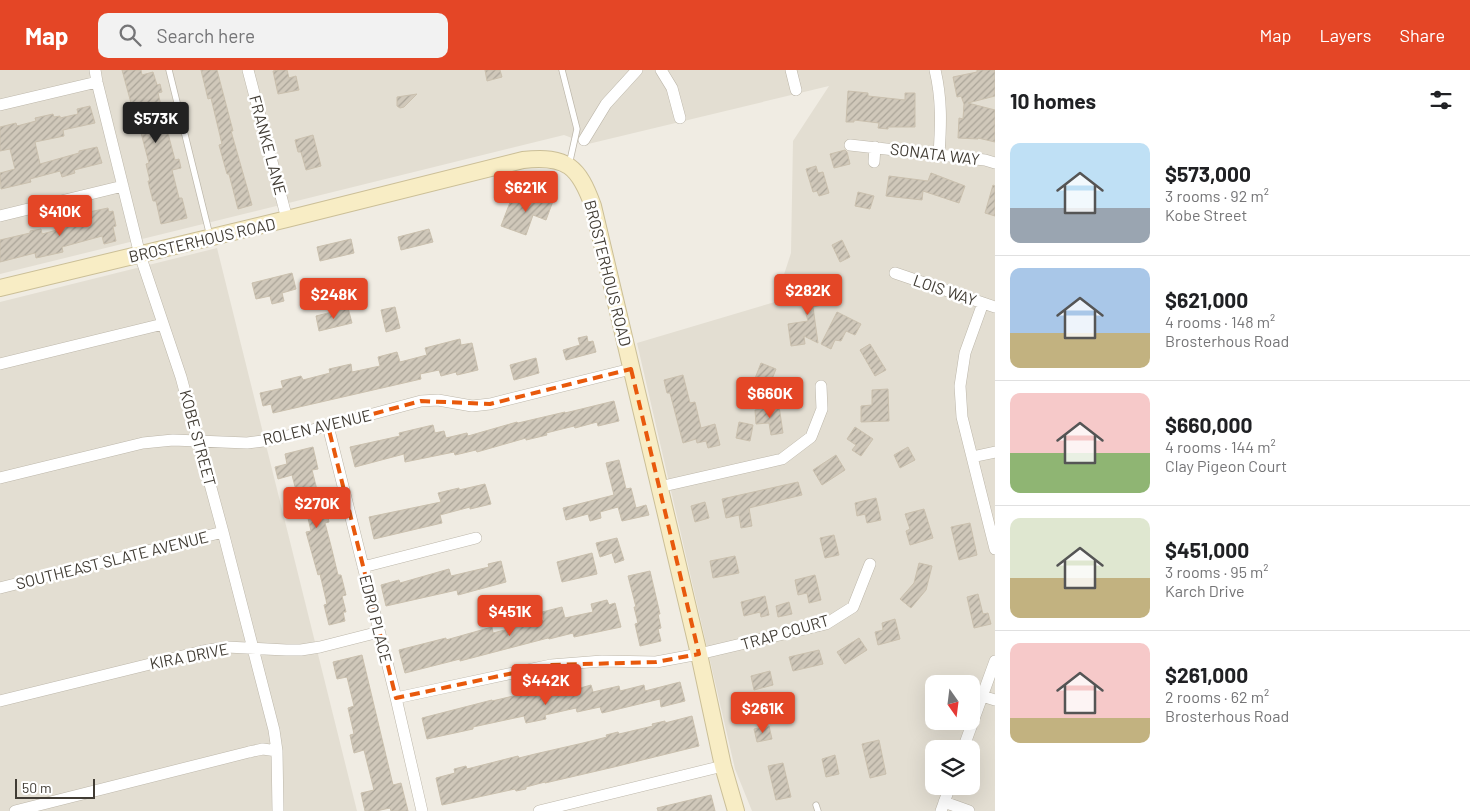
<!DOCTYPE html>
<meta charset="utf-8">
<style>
:root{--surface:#fff;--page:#f2f2f2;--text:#202124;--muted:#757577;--line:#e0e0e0;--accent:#e44626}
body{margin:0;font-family:Barlow,sans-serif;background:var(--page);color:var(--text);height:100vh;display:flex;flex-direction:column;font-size:19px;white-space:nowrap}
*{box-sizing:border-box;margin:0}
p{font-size:16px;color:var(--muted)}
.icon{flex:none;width:28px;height:28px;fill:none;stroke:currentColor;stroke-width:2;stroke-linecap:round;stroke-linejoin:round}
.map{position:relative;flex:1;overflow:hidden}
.panel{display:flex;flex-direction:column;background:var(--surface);width:475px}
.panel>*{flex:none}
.needle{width:32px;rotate:166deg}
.buttons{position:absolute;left:925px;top:605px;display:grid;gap:10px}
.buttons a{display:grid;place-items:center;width:55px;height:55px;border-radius:10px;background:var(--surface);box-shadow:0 5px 20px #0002;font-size:25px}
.scale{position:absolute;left:15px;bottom:12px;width:80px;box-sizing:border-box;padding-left:5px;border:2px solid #413c34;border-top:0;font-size:14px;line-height:18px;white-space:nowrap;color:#413c34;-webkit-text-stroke:4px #fff;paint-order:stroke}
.price{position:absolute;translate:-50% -42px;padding:0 11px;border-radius:5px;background:var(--accent);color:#fff;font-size:16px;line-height:32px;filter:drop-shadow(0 1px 2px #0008)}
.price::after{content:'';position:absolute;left:50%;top:30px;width:15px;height:11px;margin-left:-8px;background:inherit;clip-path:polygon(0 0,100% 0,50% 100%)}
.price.selected{background:#222;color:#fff}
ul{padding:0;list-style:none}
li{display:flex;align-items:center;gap:15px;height:125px;padding:0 15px}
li+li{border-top:1px solid var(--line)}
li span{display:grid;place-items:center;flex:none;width:140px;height:100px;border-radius:10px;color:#555}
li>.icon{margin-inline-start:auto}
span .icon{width:60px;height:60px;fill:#fffc;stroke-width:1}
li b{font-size:21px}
h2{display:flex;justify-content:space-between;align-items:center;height:60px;padding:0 15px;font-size:21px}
header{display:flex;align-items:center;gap:30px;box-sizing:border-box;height:70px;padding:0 25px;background:var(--accent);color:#fff}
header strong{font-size:24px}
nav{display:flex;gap:28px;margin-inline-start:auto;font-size:18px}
.search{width:350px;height:45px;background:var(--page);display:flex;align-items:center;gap:12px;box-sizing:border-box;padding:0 18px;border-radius:10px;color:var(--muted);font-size:19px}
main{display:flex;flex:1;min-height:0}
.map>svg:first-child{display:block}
.residential{fill:#e3ded2;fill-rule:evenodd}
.building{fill:url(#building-hatch);stroke:#cac0ae}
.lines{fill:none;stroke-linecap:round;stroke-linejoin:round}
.lane-casing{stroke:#bdb7aa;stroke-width:7}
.street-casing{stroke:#bdb7aa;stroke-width:12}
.secondary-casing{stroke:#cbbf97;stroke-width:18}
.lane{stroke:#fff;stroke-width:5.5}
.street{stroke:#fff;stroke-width:11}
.secondary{stroke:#f8edc5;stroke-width:16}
.marked{fill:none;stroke:#e8590c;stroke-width:4;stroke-dasharray:10 6;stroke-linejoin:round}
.labels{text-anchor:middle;stroke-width:5;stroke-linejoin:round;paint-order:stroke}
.street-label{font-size:16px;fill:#413c34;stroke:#fff}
</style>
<header>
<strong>Map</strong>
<div class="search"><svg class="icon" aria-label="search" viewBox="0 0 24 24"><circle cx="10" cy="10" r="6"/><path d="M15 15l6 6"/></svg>Search here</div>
<nav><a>Map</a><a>Layers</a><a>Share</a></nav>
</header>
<main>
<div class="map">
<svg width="995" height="741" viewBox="0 0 995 741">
<defs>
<pattern id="building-hatch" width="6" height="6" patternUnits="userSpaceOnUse" patternTransform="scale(1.25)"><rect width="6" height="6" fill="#d0c8ba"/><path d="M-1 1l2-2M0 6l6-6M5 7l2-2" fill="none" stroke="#aaa498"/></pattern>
</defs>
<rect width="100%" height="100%" fill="#f0ece3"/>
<path class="residential" d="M0 0H995V741H752L735 699 637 273 775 232 791 183 793 71 829 16 588 74 564 65 0 204ZM934 614H971V651H934ZM934 679H971V716H934Z
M217 178 357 741H0V232Z"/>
<path class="building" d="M122 0H141L142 5 153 2 157 15 160 14 162 22 158 23 165 52 175 90 179 89 181 98 172 100 179 128H182L187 148 161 154 156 131H153L148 111H150L146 94 149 93 140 59H141L137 43 134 44Z
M201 0H217L233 61H231L252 135 238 139 229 104H227L219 75 222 74 211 28 208 29Z
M278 0H287L289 8 296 6 299 20 278 24 273 1Z
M485 0H500L502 7 487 11Z
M977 0H995V26L968 33 995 40V72L978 68V69L958 68 959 48 963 49 964 34 961 26 957 27 953 7 977 2Z
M848 21 868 23V26L905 30V23H915V57H888V59L878 58 879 53 854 50V52H846Z
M417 24 404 37 400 38 397 36V27Z
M90 36 95 53 63 60 64 66 35 72 40 94 79 83V81L97 77 102 93 74 100 75 103 62 107 60 101 30 109 31 112 1 119 0 103 15 99 10 79 0 81V57L16 53 17 56 36 51 35 48 53 44 54 47 60 46V48L78 44 77 39Z
M313 65 321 96 306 100 301 82H298L295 70Z
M845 80 847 82 850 94 834 98 830 84Z
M816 96 818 103 823 102 829 123 819 126 817 121 813 122 806 99Z
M931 103 965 116 959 133 923 121 922 130 886 126 889 106 928 111Z
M993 115 995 116V146L985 143Z
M858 122 874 126 870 139 855 136Z
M530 123 553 131 546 150 533 145 526 165 501 156 512 127 527 132Z
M108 138 109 142 113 141 116 156 113 157 116 171 104 174 102 166 62 177 63 182 36 188 35 183 0 192V170L30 163V161L41 159 42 164 61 159 60 155 90 147 89 142Z
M429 159 433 172 401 180 398 167Z
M351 169 354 183 320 191 317 177Z
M842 170 850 187 840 192 832 175Z
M292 203 296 219 282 223 284 231 272 234 270 226 256 229 252 213Z
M819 207 826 234 813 237 818 273 804 266 805 274 791 276 788 254 808 251 801 226 814 223 810 210Z
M395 237 400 258 386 262 381 240Z
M348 238 352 253 319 261 316 246Z
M837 242 861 254 855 265 846 261 841 271 835 270 831 279 821 274Z
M587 266 588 272 593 271 596 282 566 290 563 280 580 275 578 268Z
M460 269 461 275 472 273 478 300 457 305 456 302 441 306 439 300 420 304 421 309 273 343 271 334 263 336 260 323 283 318 281 311 301 306 303 310 330 303 329 299 351 294 352 302 380 296 378 287 397 282 400 292 427 285 425 278Z
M870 274 886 300 875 306 860 280Z
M536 288 539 303 514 310 510 295Z
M761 293 776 299 769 317 754 311Z
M683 305 690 333 695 332 701 358 715 354 720 375 708 378 706 371 697 373 696 369 683 373 670 323H667L664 310Z
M888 319 889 351 861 352V336L872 335V320Z
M614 331 619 351 598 356 597 352 575 358 574 356 546 363 547 365 526 370V368L477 382 476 380 455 385 454 382 405 392 404 384 355 397 350 377 400 366 399 363 433 355 435 363 444 361 446 368 467 363 468 366 517 352 518 353 565 342V343Z
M779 336 783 363 771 365 769 353 756 354 755 340Z
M739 352 753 355 750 371 736 368Z
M855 357 873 369 861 386 852 380 856 375 847 369Z
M313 377 318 399 312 400 320 432 324 431 329 452 325 453 331 476 338 505H341L346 525 342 526 346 542H343L345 551 329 555 324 535 327 534 320 504 318 505 306 462 311 461 304 431 299 432 292 405 278 409 275 397 287 394 285 384Z
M908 377 915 390 900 398 894 385Z
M836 385 845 400 822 415 813 400Z
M619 390 626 419 631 418 636 438 646 435 649 445 622 451 618 437 600 442 601 448 590 451 588 444 566 450 563 438 614 425 606 393Z
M798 412 802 425 749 438 752 456 741 458 739 445 726 448 722 429Z
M485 414 491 434 470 439V437L440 445 442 453 374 469 369 447 441 432 438 423 459 418V420Z
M876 428 881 450 867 453 865 444 857 446 855 433Z
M705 432 709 448 695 452 691 436Z
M924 439 933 468 910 475 906 461 910 459 905 444Z
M970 453 977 485 959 490 951 457Z
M834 465 839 485 825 488 820 468Z
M617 468 624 490 615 493 612 483 600 487 596 473Z
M592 483 597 504 562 512 557 492Z
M735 486 739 503 713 508 710 491Z
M501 491 506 512 458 525 457 520 386 536 381 515 399 510 400 513 449 499 451 506 489 497 488 494Z
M919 493 932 496 926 520 911 538 900 529 914 513Z
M650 501 660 544H658L661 558 658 559 661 571 640 576 635 554 638 553 634 537H636L628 506Z
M815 505 821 530 809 533 807 523 798 525 795 510Z
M978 524 983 544 988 543 991 554 974 558 967 527Z
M765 526 769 545 761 547 760 542 744 546 741 532Z
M607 530 609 535 615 533 621 557 574 567 573 563 549 569 548 568 460 591V589L405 603 399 580 446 568V570L492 557 493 563 544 550 542 542 562 537 565 548 593 542 591 534Z
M789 532 792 544 778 547 776 536Z
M895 549 900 569 878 575 875 562 883 560 882 553Z
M859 568 867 580 845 594 837 582Z
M819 580 823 594 793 601 789 587Z
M362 585 393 715 401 713 408 741H391L390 738 376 741H365L361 723 374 720 364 680 354 683 350 665 354 664 348 638 354 636 347 607 337 609 333 592Z
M770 601 773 615 754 620 751 606Z
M680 612 685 631 661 637 660 629 602 643 600 637 577 642 576 638 545 645 546 649 526 653 524 646 473 657V659L427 669 422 648 492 630V631L539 620 540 623 564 617 566 622 591 615 593 622 619 616 620 621 644 615 645 621Z
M692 646 699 676 614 697 545 713V712L526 717V719L516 721 515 719 442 735 436 708 455 703 454 699 466 696 467 699 518 686 519 688 535 684 583 673 607 667 606 665 618 662 619 664 653 656 652 654 665 651V653Z
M769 656 772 669 757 672 754 659Z
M879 670 886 704 870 708 862 674Z
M835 685 839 704 826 707 822 689Z
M783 693 791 727 776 730 768 696Z
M711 725 715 741H658L657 738Z"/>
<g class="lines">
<defs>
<path id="lane" d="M169 0 210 166
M562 0 577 59 569 95
M816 735 818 741"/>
<path id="street" d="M95 0 97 12 140 185 181 307 223 462 274 660 277 681 278 741
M248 0 287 149
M661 0 672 18 680 48
M791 0 796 20
M935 0C942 29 941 55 939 84
M0 35 97 12
M584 70 606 34 637 0
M850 75 985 90 995 93
M874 92 875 77
M0 146 123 116
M895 203 995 237
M983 233 965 283 960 316 962 347 995 479
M0 294 163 254
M328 356 396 628 422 741
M972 387 995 382
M0 408 143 373 173 370 247 373 271 370 328 356 421 331 438 330 472 336 490 334 631 299
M659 417 782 389 811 367 822 339 821 316
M363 497 476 468
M0 518 223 462
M982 626 995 630
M396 628 551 595 602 591 656 592 699 584 826 554 853 537 870 494
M0 631 203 581 227 577 286 580H301L320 577 379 562
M963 679 995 591
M944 732 969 741
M15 741 249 682 263 679 277 681
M539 741 723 696
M941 741 950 716"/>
<path id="secondary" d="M0 218 287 149 523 90C567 85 579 97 593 136L699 584 723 696 736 741"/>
</defs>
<use href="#lane" class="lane-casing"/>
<use href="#street" class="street-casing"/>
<use href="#secondary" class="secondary-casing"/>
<use href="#lane" class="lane"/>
<use href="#street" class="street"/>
<use href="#secondary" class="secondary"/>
</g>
<path class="marked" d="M631 299 699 584 656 592 551 595 396 628 328 356 421 331 490 334Z"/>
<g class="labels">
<g class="street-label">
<text transform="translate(268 75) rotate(75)" y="6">FRANKE LANE</text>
<text transform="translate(935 84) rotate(7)" y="6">SONATA WAY</text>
<text transform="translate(202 170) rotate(-13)" y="6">BROSTERHOUS ROAD</text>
<text transform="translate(608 203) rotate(76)" y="6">BROSTERHOUS ROAD</text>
<text transform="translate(945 220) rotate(19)" y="6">LOIS WAY</text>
<text transform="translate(317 357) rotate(-13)" y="6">ROLEN AVENUE</text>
<text transform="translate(198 368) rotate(75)" y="6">KOBE STREET</text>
<text transform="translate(112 490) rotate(-14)" y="6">SOUTHEAST SLATE AVENUE</text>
<text transform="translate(376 549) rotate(76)" y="6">EDRO PLACE</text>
<text transform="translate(785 562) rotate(-16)" y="6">TRAP COURT</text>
<text transform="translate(189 586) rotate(-11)" y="6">KIRA DRIVE</text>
</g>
</g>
</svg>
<div class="buttons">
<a><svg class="needle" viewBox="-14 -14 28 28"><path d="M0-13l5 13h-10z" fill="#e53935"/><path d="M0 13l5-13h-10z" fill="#757577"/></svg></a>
<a><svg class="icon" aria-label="layers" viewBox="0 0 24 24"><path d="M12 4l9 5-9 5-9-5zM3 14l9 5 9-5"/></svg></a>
</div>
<div class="scale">50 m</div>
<b class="price selected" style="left:156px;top:74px">$573K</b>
<b class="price" style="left:526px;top:143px">$621K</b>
<b class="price" style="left:60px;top:167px">$410K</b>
<b class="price" style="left:808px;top:246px">$282K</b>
<b class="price" style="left:334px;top:250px">$248K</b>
<b class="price" style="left:770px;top:349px">$660K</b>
<b class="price" style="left:317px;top:459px">$270K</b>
<b class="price" style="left:510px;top:567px">$451K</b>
<b class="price" style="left:546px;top:636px">$442K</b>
<b class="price" style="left:763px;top:664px">$261K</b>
</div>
<section class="panel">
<h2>10 homes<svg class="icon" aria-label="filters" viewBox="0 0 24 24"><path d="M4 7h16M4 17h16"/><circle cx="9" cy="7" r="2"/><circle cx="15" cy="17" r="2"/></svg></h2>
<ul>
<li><span style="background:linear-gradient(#bfe0f5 65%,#9aa5b1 0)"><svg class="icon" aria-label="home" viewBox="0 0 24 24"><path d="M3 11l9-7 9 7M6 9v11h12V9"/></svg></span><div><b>$573,000</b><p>3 rooms · 92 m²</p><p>Kobe Street</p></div></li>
<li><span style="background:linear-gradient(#a9c7e8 65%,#c2b280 0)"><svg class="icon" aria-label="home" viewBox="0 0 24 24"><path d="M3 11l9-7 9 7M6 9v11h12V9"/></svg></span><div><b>$621,000</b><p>4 rooms · 148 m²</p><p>Brosterhous Road</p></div></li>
<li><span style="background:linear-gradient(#f6c9c9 60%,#8fb573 0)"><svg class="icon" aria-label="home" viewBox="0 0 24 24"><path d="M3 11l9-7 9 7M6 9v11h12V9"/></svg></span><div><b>$660,000</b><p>4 rooms · 144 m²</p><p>Clay Pigeon Court</p></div></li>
<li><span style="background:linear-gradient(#dfe7d0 60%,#c2b280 0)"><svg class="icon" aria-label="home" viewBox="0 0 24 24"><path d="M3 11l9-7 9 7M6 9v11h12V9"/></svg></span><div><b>$451,000</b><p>3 rooms · 95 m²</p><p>Karch Drive</p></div></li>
<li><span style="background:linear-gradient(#f6c9c9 75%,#c2b280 0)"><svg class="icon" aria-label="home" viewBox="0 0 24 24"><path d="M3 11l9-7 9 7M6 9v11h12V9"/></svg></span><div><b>$261,000</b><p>2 rooms · 62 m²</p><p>Brosterhous Road</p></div></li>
</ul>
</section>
</main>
